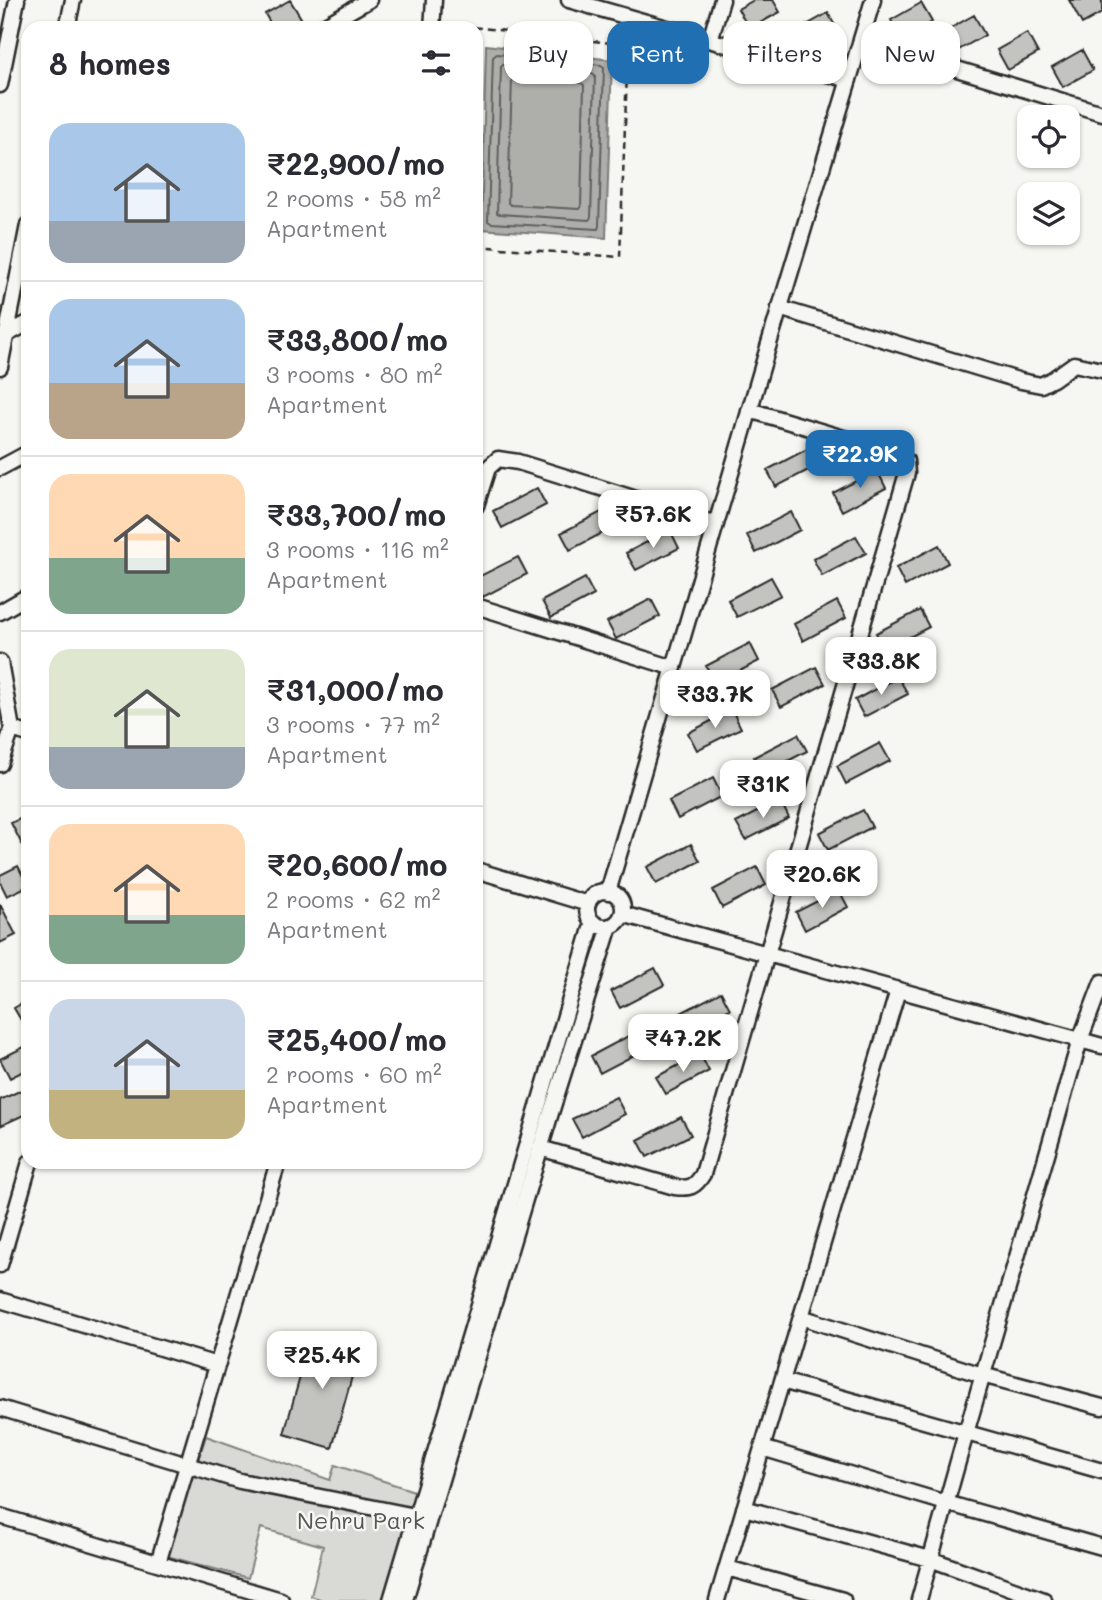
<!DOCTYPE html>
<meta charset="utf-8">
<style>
:root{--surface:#fff;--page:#f2f2f3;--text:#2b2b33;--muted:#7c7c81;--line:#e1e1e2;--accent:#1f6fb2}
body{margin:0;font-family:Mali,sans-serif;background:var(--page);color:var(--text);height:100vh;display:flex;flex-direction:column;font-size:26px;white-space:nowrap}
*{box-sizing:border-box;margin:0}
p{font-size:23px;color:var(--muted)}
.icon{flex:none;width:38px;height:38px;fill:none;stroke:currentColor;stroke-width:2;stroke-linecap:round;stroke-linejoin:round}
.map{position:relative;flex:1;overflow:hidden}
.drawer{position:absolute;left:21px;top:21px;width:462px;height:1148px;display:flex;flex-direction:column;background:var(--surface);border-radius:21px;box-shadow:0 2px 5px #0004}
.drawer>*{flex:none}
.banner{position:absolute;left:504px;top:21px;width:492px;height:63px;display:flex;gap:14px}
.controls{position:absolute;left:1017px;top:105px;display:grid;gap:14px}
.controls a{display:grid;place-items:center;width:63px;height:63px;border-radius:14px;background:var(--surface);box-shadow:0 2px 5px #0004;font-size:35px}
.price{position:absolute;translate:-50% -60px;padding:0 16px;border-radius:14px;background:#fff;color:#222;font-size:23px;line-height:46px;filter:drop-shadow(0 2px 4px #0008)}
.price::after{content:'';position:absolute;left:50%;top:42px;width:21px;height:16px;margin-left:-10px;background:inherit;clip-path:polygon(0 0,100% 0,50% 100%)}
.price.on{background:var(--accent);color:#fff}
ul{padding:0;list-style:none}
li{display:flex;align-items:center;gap:21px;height:175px;padding:0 28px}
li+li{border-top:2px solid var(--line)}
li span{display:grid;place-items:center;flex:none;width:196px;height:140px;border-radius:21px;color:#555}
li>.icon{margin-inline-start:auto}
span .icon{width:84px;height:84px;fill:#fffc;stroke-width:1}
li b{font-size:30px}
h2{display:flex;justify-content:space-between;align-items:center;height:84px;padding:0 28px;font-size:30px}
.chip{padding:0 24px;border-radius:21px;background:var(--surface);box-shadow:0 2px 5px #0004;font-size:24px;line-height:63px}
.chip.on{background:var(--accent);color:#fff}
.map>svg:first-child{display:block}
.green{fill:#d9d9d5;stroke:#828280;stroke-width:2}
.water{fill:#aeaeab;stroke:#7a7a78;stroke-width:2}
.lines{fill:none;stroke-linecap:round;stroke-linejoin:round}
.shore{stroke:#5f5f5e;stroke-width:2}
.building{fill:#c3c3c0;stroke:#2b2b2b;stroke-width:2}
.minor-casing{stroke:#2b2b2b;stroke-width:19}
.path{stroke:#2b2b2b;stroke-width:2.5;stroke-dasharray:7 5;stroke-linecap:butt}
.minor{stroke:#f6f6f2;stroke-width:14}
.labels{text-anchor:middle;stroke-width:5;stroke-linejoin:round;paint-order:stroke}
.park-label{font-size:23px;fill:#565656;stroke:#f6f6f2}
</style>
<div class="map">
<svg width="1102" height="1600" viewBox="0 0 1102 1600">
<rect width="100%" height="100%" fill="#f6f6f2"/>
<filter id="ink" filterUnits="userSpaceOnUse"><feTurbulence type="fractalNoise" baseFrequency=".0143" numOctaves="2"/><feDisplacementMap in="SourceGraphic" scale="14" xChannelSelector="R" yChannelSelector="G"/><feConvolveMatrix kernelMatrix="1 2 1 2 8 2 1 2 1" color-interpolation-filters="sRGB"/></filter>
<g filter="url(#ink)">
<path class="green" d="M206 1436 330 1480 335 1465 417 1492 386 1600H323L311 1596 323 1546 261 1528 248 1578 167 1556Z"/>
<path class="water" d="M486 45 612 60 606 238 481 229Z"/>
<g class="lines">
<path class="shore" d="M497 54 601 65 604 67 599 226 598 229 491 223 488 221 493 57Z
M505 63 592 73 595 75 591 217 589 220 500 214 497 213 501 67Z
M515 75 581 83 584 85 581 206 579 209 511 205 508 203 512 79Z"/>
</g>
<path class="building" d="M290 0 301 18 284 28H273L265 14Z
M754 0H773L780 12 749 29 738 9Z
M1069 0H1102V13L1082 24Z
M921 3 932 22 902 39 891 20Z
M828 13 839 33 809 50 798 30Z
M974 15 985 35 955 52 944 32Z
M1027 33 1038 53 1008 70 997 50Z
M1082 50 1093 70 1063 87 1052 67Z
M811 447 820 464 776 487 767 470Z
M877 470 886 488 842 511 833 493Z
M537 488 546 505 502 528 493 511Z
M605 510 614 527 570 550 561 533Z
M791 512 800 530 756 553 747 535Z
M670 530 679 548 636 570 626 553Z
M856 536 866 553 822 576 813 559Z
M939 545 948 563 905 586 896 568Z
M518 557 527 574 483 597 476 583V578Z
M771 577 781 595 737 617 728 600Z
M585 578 594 595 551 618 542 601Z
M651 599 660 616 616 639 607 622Z
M837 601 846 618 803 641 794 624Z
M920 610 929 627 885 650 876 633Z
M750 643 759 661 715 684 706 666Z
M816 667 825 684 781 707 772 690Z
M898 677 908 694 864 717 855 700Z
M732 710 741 728 697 750 688 733Z
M798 734 807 751 763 774 754 757Z
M880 743 890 761 846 784 837 766Z
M713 778 722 796 678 819 669 801Z
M780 800 789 818 746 840 736 823Z
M863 810 872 827 828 850 819 833Z
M28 815V856L11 823Z
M691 844 700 861 656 884 647 867Z
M18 866 28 886 7 896 0 882V875Z
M757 867 766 885 722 908 713 890Z
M839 890 848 907 805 930 796 912Z
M0 904 16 935 0 943Z
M655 968 664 985 620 1008 611 991Z
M721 992 730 1009 686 1032 677 1015Z
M28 1000V1032L14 1008Z
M634 1033 644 1050 600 1073 591 1056Z
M28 1045V1069L10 1078 0 1059Z
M700 1054 709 1071 666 1094 656 1077Z
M28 1087V1113L0 1126V1100Z
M616 1097 625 1114 582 1137 572 1119Z
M681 1117 691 1135 647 1157 638 1140Z
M312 1334 360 1348 332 1448 284 1434Z"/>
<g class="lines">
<defs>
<path id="minor" d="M569 0 849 80
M67 28 73 0
M320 28 369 0
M432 28 434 0
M710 40 722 0
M861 40 1102 113
M0 85 17 0
M779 308 1021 381 1041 385 1053 379 1074 364 1102 370
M6 335 28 323
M0 367 28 225
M0 468 28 453
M476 506 488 468 498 459 518 462 716 524
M476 606 674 668
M0 612 28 596
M0 662 12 729 28 734
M0 764 12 729
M476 870 588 904
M587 909a18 18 0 1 1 36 0a18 18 0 1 1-36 0Z
M608 892 771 337 873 0
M622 914 1102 1046
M540 1148 675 1187C690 1189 695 1187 703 1174L907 473 906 461 891 452 749 410
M0 1265 30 1162
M0 1300 217 1365
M801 1317 982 1375 1102 1407
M782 1381 1102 1471
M0 1408 240 1481 425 1518
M762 1448 946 1503 1102 1547
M744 1508 930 1559 1044 1600
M0 1516 281 1600
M158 1563 278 1162
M727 1568 843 1600
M391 1600 593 922
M405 1600 550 1116 610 926
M717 1600 898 990
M919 1600 966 1433 1080 1040 1102 982"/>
</defs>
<use href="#minor" class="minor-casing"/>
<path class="path" d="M464 28V26L628 45 620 257 476 246"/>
<use href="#minor" class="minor"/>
</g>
</g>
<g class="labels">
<g class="park-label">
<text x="361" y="1529">Nehru Park</text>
</g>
</g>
</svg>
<div class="controls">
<a><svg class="icon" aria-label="locate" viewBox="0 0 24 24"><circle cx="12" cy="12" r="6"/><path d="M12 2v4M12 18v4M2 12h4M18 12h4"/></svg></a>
<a><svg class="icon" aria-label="layers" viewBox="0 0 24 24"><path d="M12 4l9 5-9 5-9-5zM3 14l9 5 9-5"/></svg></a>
</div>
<b class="price on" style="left:860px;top:490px">₹22.9K</b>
<b class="price" style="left:653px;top:550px">₹57.6K</b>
<b class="price" style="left:881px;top:697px">₹33.8K</b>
<b class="price" style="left:715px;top:730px">₹33.7K</b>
<b class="price" style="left:763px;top:820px">₹31K</b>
<b class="price" style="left:822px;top:910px">₹20.6K</b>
<b class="price" style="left:683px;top:1074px">₹47.2K</b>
<b class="price" style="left:322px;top:1391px">₹25.4K</b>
<div class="banner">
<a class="chip">Buy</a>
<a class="chip on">Rent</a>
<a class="chip">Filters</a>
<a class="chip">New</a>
</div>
<section class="drawer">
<h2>8 homes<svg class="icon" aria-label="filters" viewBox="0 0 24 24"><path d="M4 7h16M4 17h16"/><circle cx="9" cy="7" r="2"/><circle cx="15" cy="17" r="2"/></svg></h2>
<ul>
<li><span style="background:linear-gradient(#a9c7e8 70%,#9aa5b1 0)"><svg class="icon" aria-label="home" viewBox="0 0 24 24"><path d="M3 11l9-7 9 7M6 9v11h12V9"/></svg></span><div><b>₹22,900/mo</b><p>2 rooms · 58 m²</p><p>Apartment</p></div></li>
<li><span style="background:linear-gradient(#a9c7e8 60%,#b9a48a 0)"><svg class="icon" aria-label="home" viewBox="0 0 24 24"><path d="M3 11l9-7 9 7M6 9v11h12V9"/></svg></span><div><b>₹33,800/mo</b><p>3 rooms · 80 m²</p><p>Apartment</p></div></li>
<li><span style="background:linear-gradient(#ffd9b3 60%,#7fa58c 0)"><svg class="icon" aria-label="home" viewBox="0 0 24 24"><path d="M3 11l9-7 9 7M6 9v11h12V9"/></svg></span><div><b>₹33,700/mo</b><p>3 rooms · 116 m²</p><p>Apartment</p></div></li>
<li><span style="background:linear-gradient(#dfe7d0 70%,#9aa5b1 0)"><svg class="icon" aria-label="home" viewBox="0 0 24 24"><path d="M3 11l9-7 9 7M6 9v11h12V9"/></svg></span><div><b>₹31,000/mo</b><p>3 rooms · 77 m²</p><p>Apartment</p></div></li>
<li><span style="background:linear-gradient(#ffd9b3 65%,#7fa58c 0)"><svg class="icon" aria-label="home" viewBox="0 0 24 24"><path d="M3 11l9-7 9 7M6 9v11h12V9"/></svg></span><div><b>₹20,600/mo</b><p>2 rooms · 62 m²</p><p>Apartment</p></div></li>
<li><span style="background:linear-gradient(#c9d6e8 65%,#c2b280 0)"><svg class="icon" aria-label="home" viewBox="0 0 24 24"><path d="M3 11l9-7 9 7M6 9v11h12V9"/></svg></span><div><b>₹25,400/mo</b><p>2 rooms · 60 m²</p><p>Apartment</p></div></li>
</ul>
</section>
</div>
